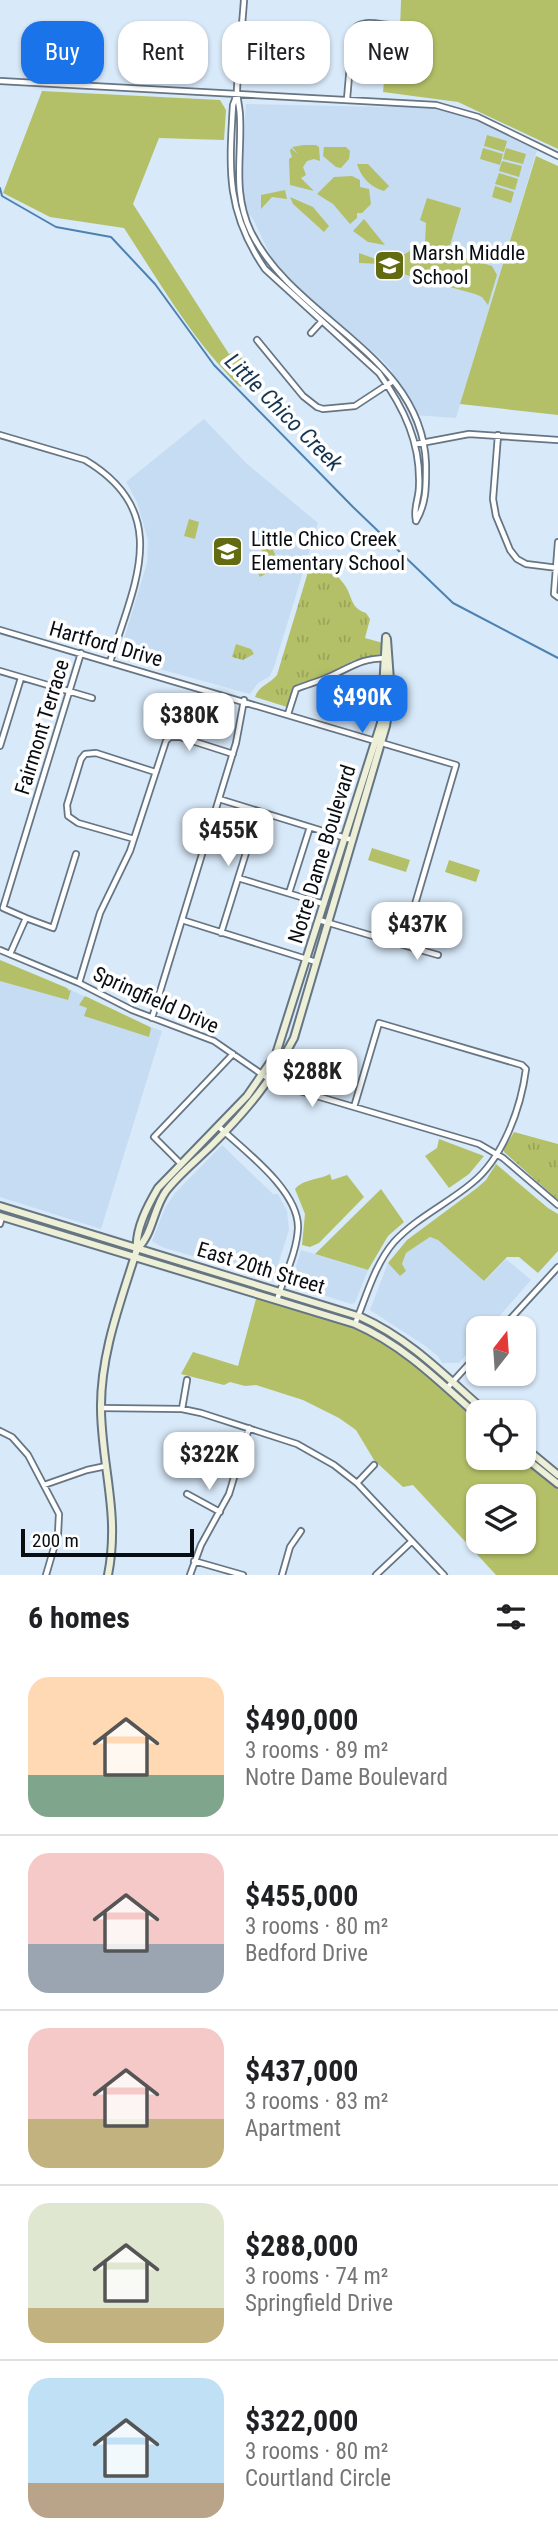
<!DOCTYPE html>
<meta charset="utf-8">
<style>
:root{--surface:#fff;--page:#f2f2f2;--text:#202124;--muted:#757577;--line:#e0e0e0;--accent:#1a73e8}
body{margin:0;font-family:"Roboto Condensed",sans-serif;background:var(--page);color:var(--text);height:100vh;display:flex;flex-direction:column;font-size:26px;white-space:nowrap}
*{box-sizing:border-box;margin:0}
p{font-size:23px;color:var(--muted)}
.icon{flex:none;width:38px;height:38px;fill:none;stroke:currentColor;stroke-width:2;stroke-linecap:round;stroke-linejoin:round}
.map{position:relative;height:1575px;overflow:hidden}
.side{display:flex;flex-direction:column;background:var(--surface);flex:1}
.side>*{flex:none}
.hud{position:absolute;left:21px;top:21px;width:516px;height:63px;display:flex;gap:14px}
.needle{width:46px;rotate:17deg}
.buttons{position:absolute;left:466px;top:1316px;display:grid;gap:14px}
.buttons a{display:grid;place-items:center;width:70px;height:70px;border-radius:14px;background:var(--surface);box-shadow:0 2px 5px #0004;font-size:35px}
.scale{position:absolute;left:21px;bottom:18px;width:173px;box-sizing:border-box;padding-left:7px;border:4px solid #080d12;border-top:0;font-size:19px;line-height:24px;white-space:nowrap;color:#080d12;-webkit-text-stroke:5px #fff;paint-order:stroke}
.price{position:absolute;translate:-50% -60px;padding:0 16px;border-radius:14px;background:#fff;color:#222;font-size:23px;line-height:46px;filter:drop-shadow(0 2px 4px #0008)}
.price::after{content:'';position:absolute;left:50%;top:42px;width:21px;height:16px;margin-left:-10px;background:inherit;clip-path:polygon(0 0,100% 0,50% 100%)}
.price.on{background:var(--accent);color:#fff}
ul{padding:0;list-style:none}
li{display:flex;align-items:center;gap:21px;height:175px;padding:0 28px}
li+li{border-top:2px solid var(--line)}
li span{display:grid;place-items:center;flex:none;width:196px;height:140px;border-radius:21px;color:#555}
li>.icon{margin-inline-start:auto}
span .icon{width:84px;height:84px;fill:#fffc;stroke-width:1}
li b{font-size:30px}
h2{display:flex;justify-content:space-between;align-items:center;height:84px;padding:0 28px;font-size:30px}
.tag{padding:0 24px;border-radius:21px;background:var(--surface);box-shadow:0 2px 5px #0004;font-size:24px;line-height:63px}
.tag.on{background:var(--accent);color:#fff}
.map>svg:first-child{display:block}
.built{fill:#c6dcf2}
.grass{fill:#b4c068;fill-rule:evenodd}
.park{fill:url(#park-tufts)}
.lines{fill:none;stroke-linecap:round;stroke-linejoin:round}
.stream{stroke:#4c82b2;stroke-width:2}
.street-casing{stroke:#667583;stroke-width:8}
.secondary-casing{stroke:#667583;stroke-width:10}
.street{stroke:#fff;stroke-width:4.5}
.secondary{stroke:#edf0d6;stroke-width:6}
.labels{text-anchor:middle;stroke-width:7;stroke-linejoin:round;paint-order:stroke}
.poi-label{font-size:21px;fill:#080d12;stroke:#fff;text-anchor:start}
.street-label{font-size:21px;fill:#080d12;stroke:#fff}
.water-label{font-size:23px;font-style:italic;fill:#163551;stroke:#fff}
</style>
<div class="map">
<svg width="558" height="1575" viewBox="0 0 558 1575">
<defs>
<pattern id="park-tufts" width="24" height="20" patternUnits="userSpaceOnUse" patternTransform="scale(1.75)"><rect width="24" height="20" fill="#b4c068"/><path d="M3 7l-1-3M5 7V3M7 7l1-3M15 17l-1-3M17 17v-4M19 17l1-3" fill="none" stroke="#99a459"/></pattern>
</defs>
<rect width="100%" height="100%" fill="#d8e9f9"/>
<path class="built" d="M246 104 385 107 436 105 459 110 538 147 456 418 414 415 393 381 392 371 382 360 355 336 326 317 272 259 253 219 243 208 242 166Z
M204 419 246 463 318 523 274 667 270 676 258 683 250 694 124 659 120 652 147 563 148 540 137 502 126 482Z
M0 960 67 988 132 1020 162 1031 101 1229 0 1197Z
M222 1145 273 1194H278L287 1211 289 1230 273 1280 162 1247 152 1241 165 1208 175 1193Z
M430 1237 438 1240 485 1281 506 1259 531 1280 489 1328H478V1341L459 1363H442L438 1356 424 1345 370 1310 388 1263 401 1276 403 1257 406 1253Z
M301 1250 368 1270 355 1303 351 1304 292 1285 291 1283Z"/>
<path class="grass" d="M401 0H558V149L458 102 383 92 389 31 400 30Z
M42 91 220 100 226 110 224 140 159 138 133 204 229 354 237 351 253 373 252 379 240 387C193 341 160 283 124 228L50 217 3 193Z
M487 135 507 141 504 152 484 146Z
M304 145H316L319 147 320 161 314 159 307 161 303 167 306 175 301 178 314 191 290 185 289 159 292 157 290 151 291 148 298 154 292 147Z
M324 147H346L350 151 349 159 341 168 336 167 323 156Z
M483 148 503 154 500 165 480 159Z
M506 148 526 154 523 164 503 159Z
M536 156 558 166V415L460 404Z
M502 161 522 166 519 177 499 171Z
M357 164H368L389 186 384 191C370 187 361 177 357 164Z
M499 173 518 179 515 190 495 184Z
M352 176 360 180V187L369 189 371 204 362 213H357V218L350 224 333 204 317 194 334 177Z
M495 186 514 192 511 203 492 197Z
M285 190 287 199 272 197 261 209V195Z
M290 197 313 207 329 226 324 232 293 204Z
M427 198 461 208 448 252 492 266 497 275 488 305 482 297 475 294 396 272 392 273 381 264 359 263V253L384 262 403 255 425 242 426 223 420 220Z
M364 219 385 245 368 242 353 231Z
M372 848 410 860 406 872 368 860Z
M449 860 480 870 476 882 445 872Z
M0 960 67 988 69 991 71 990 68 1000 0 981Z
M85 996 148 1026 151 1028 149 1037 84 1016 87 1008 79 1005Z
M439 1139 484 1156 469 1174 449 1188 425 1156 437 1148Z
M496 1164 548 1208 558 1214V1251L538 1273 519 1257H507L484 1281 438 1240 430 1237 406 1253 402 1264 406 1271 400 1276 388 1263 407 1240 477 1188 486 1180Z
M330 1174 332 1180 347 1175 364 1197 319 1243 310 1247 302 1245 305 1214 295 1189C303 1179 319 1180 330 1174Z
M381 1189 404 1222 388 1236 368 1270 315 1254Z
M256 1299 269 1300C303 1311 341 1318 371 1336 411 1358 444 1391 478 1420V1458H522L558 1488V1575H496L413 1485 403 1487 374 1460 356 1430 339 1418 303 1400 256 1385 245 1386 230 1382 224 1385 181 1374 193 1352 238 1366ZM478 1496H523V1542H478Z"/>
<path class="park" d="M189 519 199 522 195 539 184 536Z
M263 548 273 550 275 554 267 573 260 577 252 562 254 557 258 558Z
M326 565C333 572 341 579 346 587 353 599 351 608 366 613L370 619 365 638 383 643 381 654 352 661 336 670 293 687 287 707 255 697C259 685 270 684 277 675L308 572 314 567Z
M236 644 251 649 254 654 243 660 232 657Z
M514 1132 558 1144V1200L504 1152V1149Z"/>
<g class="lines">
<path class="stream" d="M0 188 2 196 56 227 111 237 155 284 214 365 353 507 453 603 558 658"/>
<defs>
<path id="street" d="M244 0C242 30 238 60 237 90 237 99 240 108 240 117 242 157 232 192 251 232 294 320 422 355 426 464 426 485 427 502 416 521
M0 81 436 105 478 117 558 156
M237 94 233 105C229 171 226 212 265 269L379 373C404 408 421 443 419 487 419 498 413 509 416 520
M347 99 353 30C362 19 377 24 389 25
M311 333 322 321
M257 340 303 396 317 407 323 409 355 406 393 381
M0 435 85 460C174 513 134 584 110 662
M498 435 493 499 496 516 510 550 517 559 526 564 558 568
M416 444 469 434 558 440
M558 542 554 594 558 597
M0 630 456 765 403 945 319 920
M0 671 92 698
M288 714 296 689C308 684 321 681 333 675 355 665 360 659 386 658
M0 746 21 678
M219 799 352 840
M134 839 78 823 68 816 67 805 81 759 85 754 96 753 155 772
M238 878 324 904
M289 893 310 827
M26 918 53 928 76 854
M182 920 316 962
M221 933 259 811
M403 945 438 955
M0 950 79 983 132 1010 214 1041 276 1084 479 1144 503 1158 558 1205
M10 954 26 918 3 908 81 653
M79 983 100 913 130 851 166 741 170 737H180L233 754
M152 1018 236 743 244 700
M354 1107 379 1023 522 1065 526 1069C521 1108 503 1158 472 1183 447 1204 416 1218 394 1242 375 1264 366 1297 355 1324
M219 1127C245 1151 299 1191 298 1228 297 1251 285 1275 278 1297
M181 1164 154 1137 233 1054
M0 1224 2 1217
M502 1328 558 1267
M447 1388 478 1354
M101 1408 182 1409 201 1413 297 1444 334 1465 357 1483 444 1575
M182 1409 187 1380
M0 1431 12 1437 28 1455 59 1514 58 1534 46 1575
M357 1483 374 1465
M44 1485 87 1470 106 1466
M187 1494 220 1512
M194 1561 243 1575
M190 1575 201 1545 229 1494 249 1428
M282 1575 290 1547 301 1531
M376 1575 412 1541"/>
<path id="secondary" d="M0 1206 361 1317C410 1339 446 1377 486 1412
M0 1216 355 1324C403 1345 439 1381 478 1416
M137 1249C153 1234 153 1209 166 1191 179 1174 197 1160 212 1145 245 1112 273 1079 294 1038L386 726 391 694 387 639
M523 1446 558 1475
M523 1456 558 1484
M108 1575C120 1514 102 1469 101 1410 100 1354 121 1301 137 1249 135 1229 148 1205 158 1188L247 1096 276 1054 381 723 386 637"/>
</defs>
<use href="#street" class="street-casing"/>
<use href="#secondary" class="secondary-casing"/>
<use href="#street" class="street"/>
<use href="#secondary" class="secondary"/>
</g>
<defs>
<symbol id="school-square" viewBox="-11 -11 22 22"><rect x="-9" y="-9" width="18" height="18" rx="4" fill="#626b10" stroke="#fff"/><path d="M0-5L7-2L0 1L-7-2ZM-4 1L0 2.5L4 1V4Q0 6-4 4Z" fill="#fff"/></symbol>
</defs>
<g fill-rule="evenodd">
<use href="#school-square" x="372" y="248" width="35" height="35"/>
<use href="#school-square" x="210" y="534" width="35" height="35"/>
</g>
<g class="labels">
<g class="poi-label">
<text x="412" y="260">Marsh Middle<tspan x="412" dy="24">School</tspan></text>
<text x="251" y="546">Little Chico Creek<tspan x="251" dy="24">Elementary School</tspan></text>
</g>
<g class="street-label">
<text transform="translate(106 644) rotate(16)" y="7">Hartford Drive</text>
<text transform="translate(42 727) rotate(-73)" y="7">Fairmont Terrace</text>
<text transform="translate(322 854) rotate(-73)" y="7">Notre Dame Boulevard</text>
<text transform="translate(156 1000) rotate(24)" y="7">Springfield Drive</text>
<text transform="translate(261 1268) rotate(17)" y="7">East 20th Street</text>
</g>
<g class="water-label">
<text transform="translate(284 412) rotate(45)" y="8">Little Chico Creek</text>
</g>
</g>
</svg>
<div class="buttons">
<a><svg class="needle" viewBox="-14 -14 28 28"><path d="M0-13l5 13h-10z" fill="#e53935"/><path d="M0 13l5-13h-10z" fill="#757577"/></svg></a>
<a><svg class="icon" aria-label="locate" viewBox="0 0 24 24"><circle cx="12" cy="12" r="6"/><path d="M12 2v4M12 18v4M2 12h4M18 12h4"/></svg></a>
<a><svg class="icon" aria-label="layers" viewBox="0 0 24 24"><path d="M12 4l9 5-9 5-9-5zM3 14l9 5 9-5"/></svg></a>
</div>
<div class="scale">200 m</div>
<b class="price on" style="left:362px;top:735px">$490K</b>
<b class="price" style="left:189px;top:753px">$380K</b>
<b class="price" style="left:228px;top:868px">$455K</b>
<b class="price" style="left:417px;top:962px">$437K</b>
<b class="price" style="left:312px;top:1109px">$288K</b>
<b class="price" style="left:209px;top:1492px">$322K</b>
<div class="hud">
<a class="tag on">Buy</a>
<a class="tag">Rent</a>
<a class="tag">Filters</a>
<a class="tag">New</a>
</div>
</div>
<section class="side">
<h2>6 homes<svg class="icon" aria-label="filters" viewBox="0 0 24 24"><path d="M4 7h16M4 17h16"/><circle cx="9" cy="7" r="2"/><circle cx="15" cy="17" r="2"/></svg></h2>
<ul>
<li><span style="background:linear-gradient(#ffd9b3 70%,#7fa58c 0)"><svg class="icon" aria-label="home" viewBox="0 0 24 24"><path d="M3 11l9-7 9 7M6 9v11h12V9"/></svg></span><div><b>$490,000</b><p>3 rooms · 89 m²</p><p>Notre Dame Boulevard</p></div></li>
<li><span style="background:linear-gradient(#f6c9c9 65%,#9aa5b1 0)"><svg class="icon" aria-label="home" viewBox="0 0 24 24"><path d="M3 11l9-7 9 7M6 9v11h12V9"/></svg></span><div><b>$455,000</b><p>3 rooms · 80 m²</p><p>Bedford Drive</p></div></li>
<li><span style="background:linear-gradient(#f6c9c9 65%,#c2b280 0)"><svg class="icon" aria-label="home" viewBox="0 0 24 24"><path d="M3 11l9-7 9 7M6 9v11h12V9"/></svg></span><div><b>$437,000</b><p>3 rooms · 83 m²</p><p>Apartment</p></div></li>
<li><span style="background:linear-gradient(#dfe7d0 75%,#c2b280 0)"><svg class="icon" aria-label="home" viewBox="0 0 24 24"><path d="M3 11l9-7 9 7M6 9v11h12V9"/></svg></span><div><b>$288,000</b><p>3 rooms · 74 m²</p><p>Springfield Drive</p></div></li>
<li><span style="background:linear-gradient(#bfe0f5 75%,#b9a48a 0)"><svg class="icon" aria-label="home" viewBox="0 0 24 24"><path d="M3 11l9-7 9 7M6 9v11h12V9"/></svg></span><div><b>$322,000</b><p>3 rooms · 80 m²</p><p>Courtland Circle</p></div></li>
</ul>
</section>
